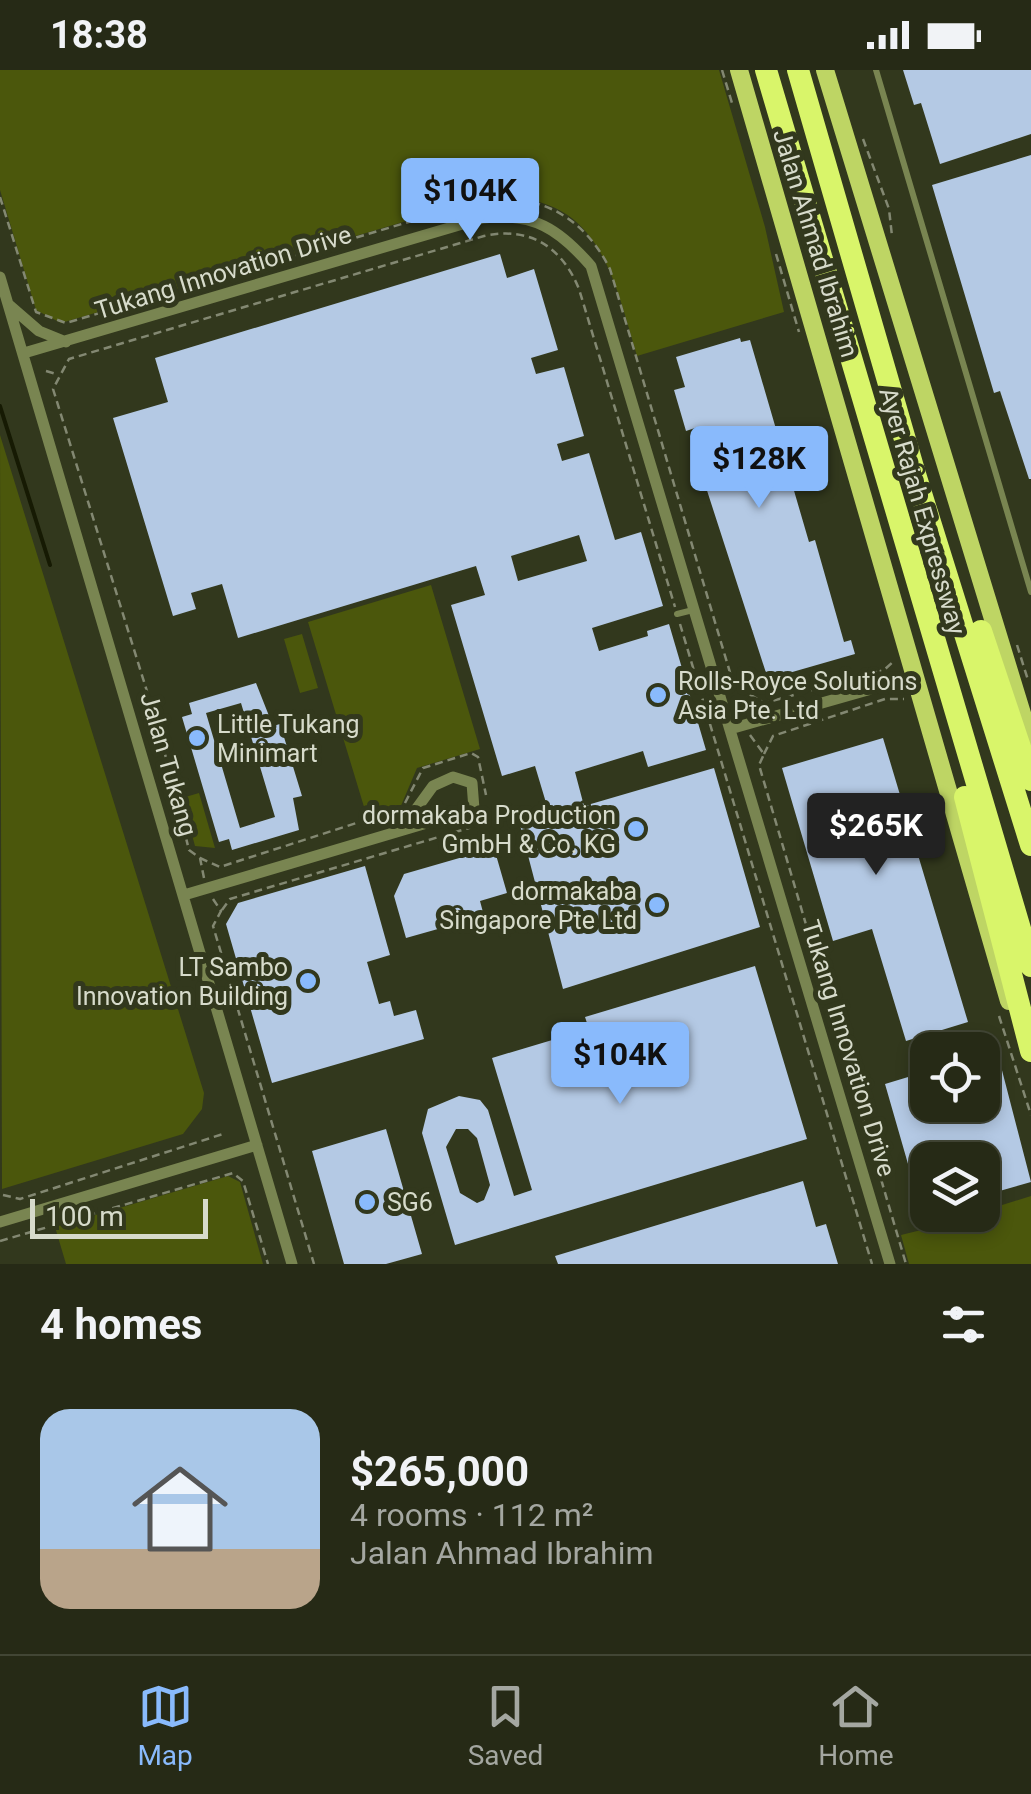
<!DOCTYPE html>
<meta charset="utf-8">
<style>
:root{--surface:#262a16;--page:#2e321f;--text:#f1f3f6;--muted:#a4a7a1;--line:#424635;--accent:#89bafc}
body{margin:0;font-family:Roboto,sans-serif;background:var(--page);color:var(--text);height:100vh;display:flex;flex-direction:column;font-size:38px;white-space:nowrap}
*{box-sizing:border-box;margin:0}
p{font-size:32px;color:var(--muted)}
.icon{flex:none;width:55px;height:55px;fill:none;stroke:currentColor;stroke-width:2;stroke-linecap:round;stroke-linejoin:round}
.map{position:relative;height:1194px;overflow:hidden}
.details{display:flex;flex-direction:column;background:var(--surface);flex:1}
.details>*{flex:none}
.controls{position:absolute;left:910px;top:962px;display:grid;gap:20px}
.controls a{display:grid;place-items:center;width:90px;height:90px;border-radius:20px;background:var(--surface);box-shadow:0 5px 15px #0003,0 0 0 2px var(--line);font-size:50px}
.scale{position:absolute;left:30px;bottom:25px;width:178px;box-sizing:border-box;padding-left:10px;border:5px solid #d7dbcb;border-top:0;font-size:28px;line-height:35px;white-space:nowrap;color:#d7dbcb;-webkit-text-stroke:8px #32381d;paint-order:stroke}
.price{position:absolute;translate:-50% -85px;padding:0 22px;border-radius:10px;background:var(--accent);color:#111;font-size:32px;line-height:65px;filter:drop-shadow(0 2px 5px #0008)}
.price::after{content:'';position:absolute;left:50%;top:60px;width:30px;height:22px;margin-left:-15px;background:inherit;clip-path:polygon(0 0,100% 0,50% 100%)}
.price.current{background:#222;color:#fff}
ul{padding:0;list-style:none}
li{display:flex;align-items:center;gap:30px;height:250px;padding:0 40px}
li+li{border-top:2px solid var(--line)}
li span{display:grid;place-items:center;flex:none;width:280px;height:200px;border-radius:30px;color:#555}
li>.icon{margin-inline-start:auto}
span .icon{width:120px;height:120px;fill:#fffc;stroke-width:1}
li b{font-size:42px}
h2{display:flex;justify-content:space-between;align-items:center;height:120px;padding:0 40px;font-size:42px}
.status{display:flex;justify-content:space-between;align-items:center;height:70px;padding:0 50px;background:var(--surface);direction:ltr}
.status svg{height:28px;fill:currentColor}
.tabs{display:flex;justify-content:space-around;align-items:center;height:140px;border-top:2px solid var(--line);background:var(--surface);font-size:28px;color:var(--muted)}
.tabs a{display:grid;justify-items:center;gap:5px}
.tabs .current{color:var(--accent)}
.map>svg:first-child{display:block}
.green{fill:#4b570c}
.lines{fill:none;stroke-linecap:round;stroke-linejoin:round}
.stream{stroke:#161a03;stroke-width:4}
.building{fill:#b4c9e4;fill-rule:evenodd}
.path{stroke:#838872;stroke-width:2.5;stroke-dasharray:8 5;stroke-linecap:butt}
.service{stroke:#798551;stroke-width:6}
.minor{stroke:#798551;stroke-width:11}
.primary{stroke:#bed564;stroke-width:18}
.motorway{stroke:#d9f56a;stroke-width:22}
.poi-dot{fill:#89bafc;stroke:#32381d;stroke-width:4}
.labels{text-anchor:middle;stroke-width:10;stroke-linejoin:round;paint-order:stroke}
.street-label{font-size:25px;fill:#d7dbcb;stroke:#32381d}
.poi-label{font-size:25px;fill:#d7dbcb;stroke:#32381d;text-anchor:start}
</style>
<div class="status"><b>18:38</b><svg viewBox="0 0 49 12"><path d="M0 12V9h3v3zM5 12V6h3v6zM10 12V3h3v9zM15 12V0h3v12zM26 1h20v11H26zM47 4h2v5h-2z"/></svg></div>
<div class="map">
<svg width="1031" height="1194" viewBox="0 0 1031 1194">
<rect width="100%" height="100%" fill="#32381d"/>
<path class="green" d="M0 0H719L765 157 784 242 637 286C611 197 595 116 481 129L61 253 36 240 0 120Z
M0 365 204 1023 202 1039 183 1064 2 1119Z
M431 515 480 679 417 698 400 738 368 750 308 552Z
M302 564 318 618 300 623 284 569Z
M199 723 215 778 195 776 182 728Z
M228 1106 240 1112 263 1194H66L55 1157Z
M1031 1126V1194H909L901 1165 982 1145 983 1141Z"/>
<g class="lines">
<path class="stream" d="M0 336 50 495"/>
</g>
<path class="building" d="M903 0H1031V64L940 94 921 33 914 35Z
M1031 85V409H1029L1000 321 994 323 932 115Z
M500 184 507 208 534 199 558 280 531 288 536 304 564 297 584 366 557 374 562 391 589 383 615 470 641 462 663 536 592 558 599 581 648 566 647 561 669 554 706 680 648 697 643 681 575 702 584 736 714 698 760 857 563 919 520 755 550 746 535 696 502 706 451 535 485 525 476 496 238 568 222 514 191 523 196 539 173 546 113 348 168 332 155 288ZM579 465 587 491 518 511 511 486Z
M740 268 741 272 750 270 809 472 815 470 844 572 851 570 855 584 768 609 701 402 710 399 698 357 686 361 674 320 685 317 676 287Z
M256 613 273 656 280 654 302 726 293 728 299 760 232 780 229 769 219 772 182 647 192 644 189 633ZM241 633 275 747 240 758 206 643Z
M883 668 968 952 906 971 872 859 833 871 782 698Z
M494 778 507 823 480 831 484 846 406 868 394 826 404 804Z
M365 796 390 885 367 892 379 934 390 931 394 946 416 940 424 969 272 1013 226 854 238 833Z
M755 896 807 1069 455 1175 422 1063 428 1039 459 1026 480 1030 488 1040 514 1126 532 1120 492 988 589 959 585 947ZM456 1059H468L477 1068 490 1115 484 1130 477 1133 460 1123 446 1077Z
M997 981 1031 1112 982 1126V1090H928L925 1153 885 1014 928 1001V1035H982V986Z
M386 1059 422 1184 386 1194H344L312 1081Z
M803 1111 816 1157 826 1154 838 1194H558L555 1186Z"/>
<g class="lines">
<path class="path" d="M722 0 732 33
M863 69 889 139 892 166
M0 127 36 242 66 253 490 128C546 126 585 150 610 199L734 616 765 633 884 600 894 591
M776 184 799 262
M46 301 56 304
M680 554 872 1194
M1017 575 1028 610
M745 643V626
M750 665 764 684 759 695 906 1194
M764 684 773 666 885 629H904
M405 733 423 698 471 683 478 687 486 725
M200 788 220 797 400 739
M204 808 200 788 189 780 159 660 53 319 69 289 484 166C530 156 562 177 579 219L675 537
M213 829 221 841 213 856 314 1194
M222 840 230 829 469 758 475 750
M999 946 1031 1045
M3 1125 20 1129 223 1064
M0 1171 233 1103 243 1111 268 1194"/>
<path class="service" d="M876 0 1031 522
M677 544 693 540"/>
<path class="minor" d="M0 207 292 1194
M9 235 39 261 66 272
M24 283 483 148C533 142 559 159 591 196L890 1194
M730 659 917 606
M184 825 474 739 472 713 453 707 433 716 401 760
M0 1152 257 1075"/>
<path class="primary" d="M739 0 1009 931
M825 0 1031 673"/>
<path class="motorway" d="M766 0 1031 896
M798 0 915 404 1031 775
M981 561 1031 710
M965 727 1031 981"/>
</g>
<g class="poi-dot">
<circle cx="658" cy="625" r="10"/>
<circle cx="197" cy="668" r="10"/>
<circle cx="636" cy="759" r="10"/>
<circle cx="657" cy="835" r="10"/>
<circle cx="308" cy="911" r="10"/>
<circle cx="367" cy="1132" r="10"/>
</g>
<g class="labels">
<g class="street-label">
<text transform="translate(816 173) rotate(73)" y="9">Jalan Ahmad Ibrahim</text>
<text transform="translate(223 202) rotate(-17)" y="9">Tukang Innovation Drive</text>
<text transform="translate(923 441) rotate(74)" y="9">Ayer Rajah Expressway</text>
<text transform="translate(169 694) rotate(74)" y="9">Jalan Tukang</text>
<text transform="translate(849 978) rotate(73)" y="9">Tukang Innovation Drive</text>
</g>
<g class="poi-label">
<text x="678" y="620">Rolls-Royce Solutions<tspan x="678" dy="29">Asia Pte. Ltd</tspan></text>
<text x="217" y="663">Little Tukang<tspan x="217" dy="29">Minimart</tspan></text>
<text x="616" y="754" text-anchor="end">dormakaba Production<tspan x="616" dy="29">GmbH &amp; Co. KG</tspan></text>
<text x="637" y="830" text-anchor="end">dormakaba<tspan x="637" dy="29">Singapore Pte Ltd</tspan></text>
<text x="288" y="906" text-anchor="end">LT Sambo<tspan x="288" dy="29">Innovation Building</tspan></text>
<text x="387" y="1141">SG6</text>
</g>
</g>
</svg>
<div class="controls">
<a><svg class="icon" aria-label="locate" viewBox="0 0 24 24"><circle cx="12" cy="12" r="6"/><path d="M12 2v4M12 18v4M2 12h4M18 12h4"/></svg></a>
<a><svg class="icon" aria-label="layers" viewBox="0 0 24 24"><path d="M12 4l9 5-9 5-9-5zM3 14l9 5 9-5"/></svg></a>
</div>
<div class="scale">100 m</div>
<b class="price" style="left:470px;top:173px">$104K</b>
<b class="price" style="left:759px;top:441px">$128K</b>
<b class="price current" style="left:876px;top:808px">$265K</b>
<b class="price" style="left:620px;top:1037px">$104K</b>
</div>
<section class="details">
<h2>4 homes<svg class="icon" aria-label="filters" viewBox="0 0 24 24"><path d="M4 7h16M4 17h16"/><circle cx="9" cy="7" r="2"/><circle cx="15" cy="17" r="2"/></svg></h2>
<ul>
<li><span style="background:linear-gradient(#a9c7e8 70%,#b9a48a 0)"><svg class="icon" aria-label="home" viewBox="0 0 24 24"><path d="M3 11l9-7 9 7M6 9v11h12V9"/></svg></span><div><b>$265,000</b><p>4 rooms · 112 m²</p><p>Jalan Ahmad Ibrahim</p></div></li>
</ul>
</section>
<nav class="tabs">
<a class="current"><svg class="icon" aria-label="map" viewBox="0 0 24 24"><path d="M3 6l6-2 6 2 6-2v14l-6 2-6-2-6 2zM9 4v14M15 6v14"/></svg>Map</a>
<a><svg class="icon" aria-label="saved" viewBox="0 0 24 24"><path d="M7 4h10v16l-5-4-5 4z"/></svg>Saved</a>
<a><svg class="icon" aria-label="home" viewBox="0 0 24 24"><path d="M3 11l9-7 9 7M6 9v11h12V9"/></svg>Home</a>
</nav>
